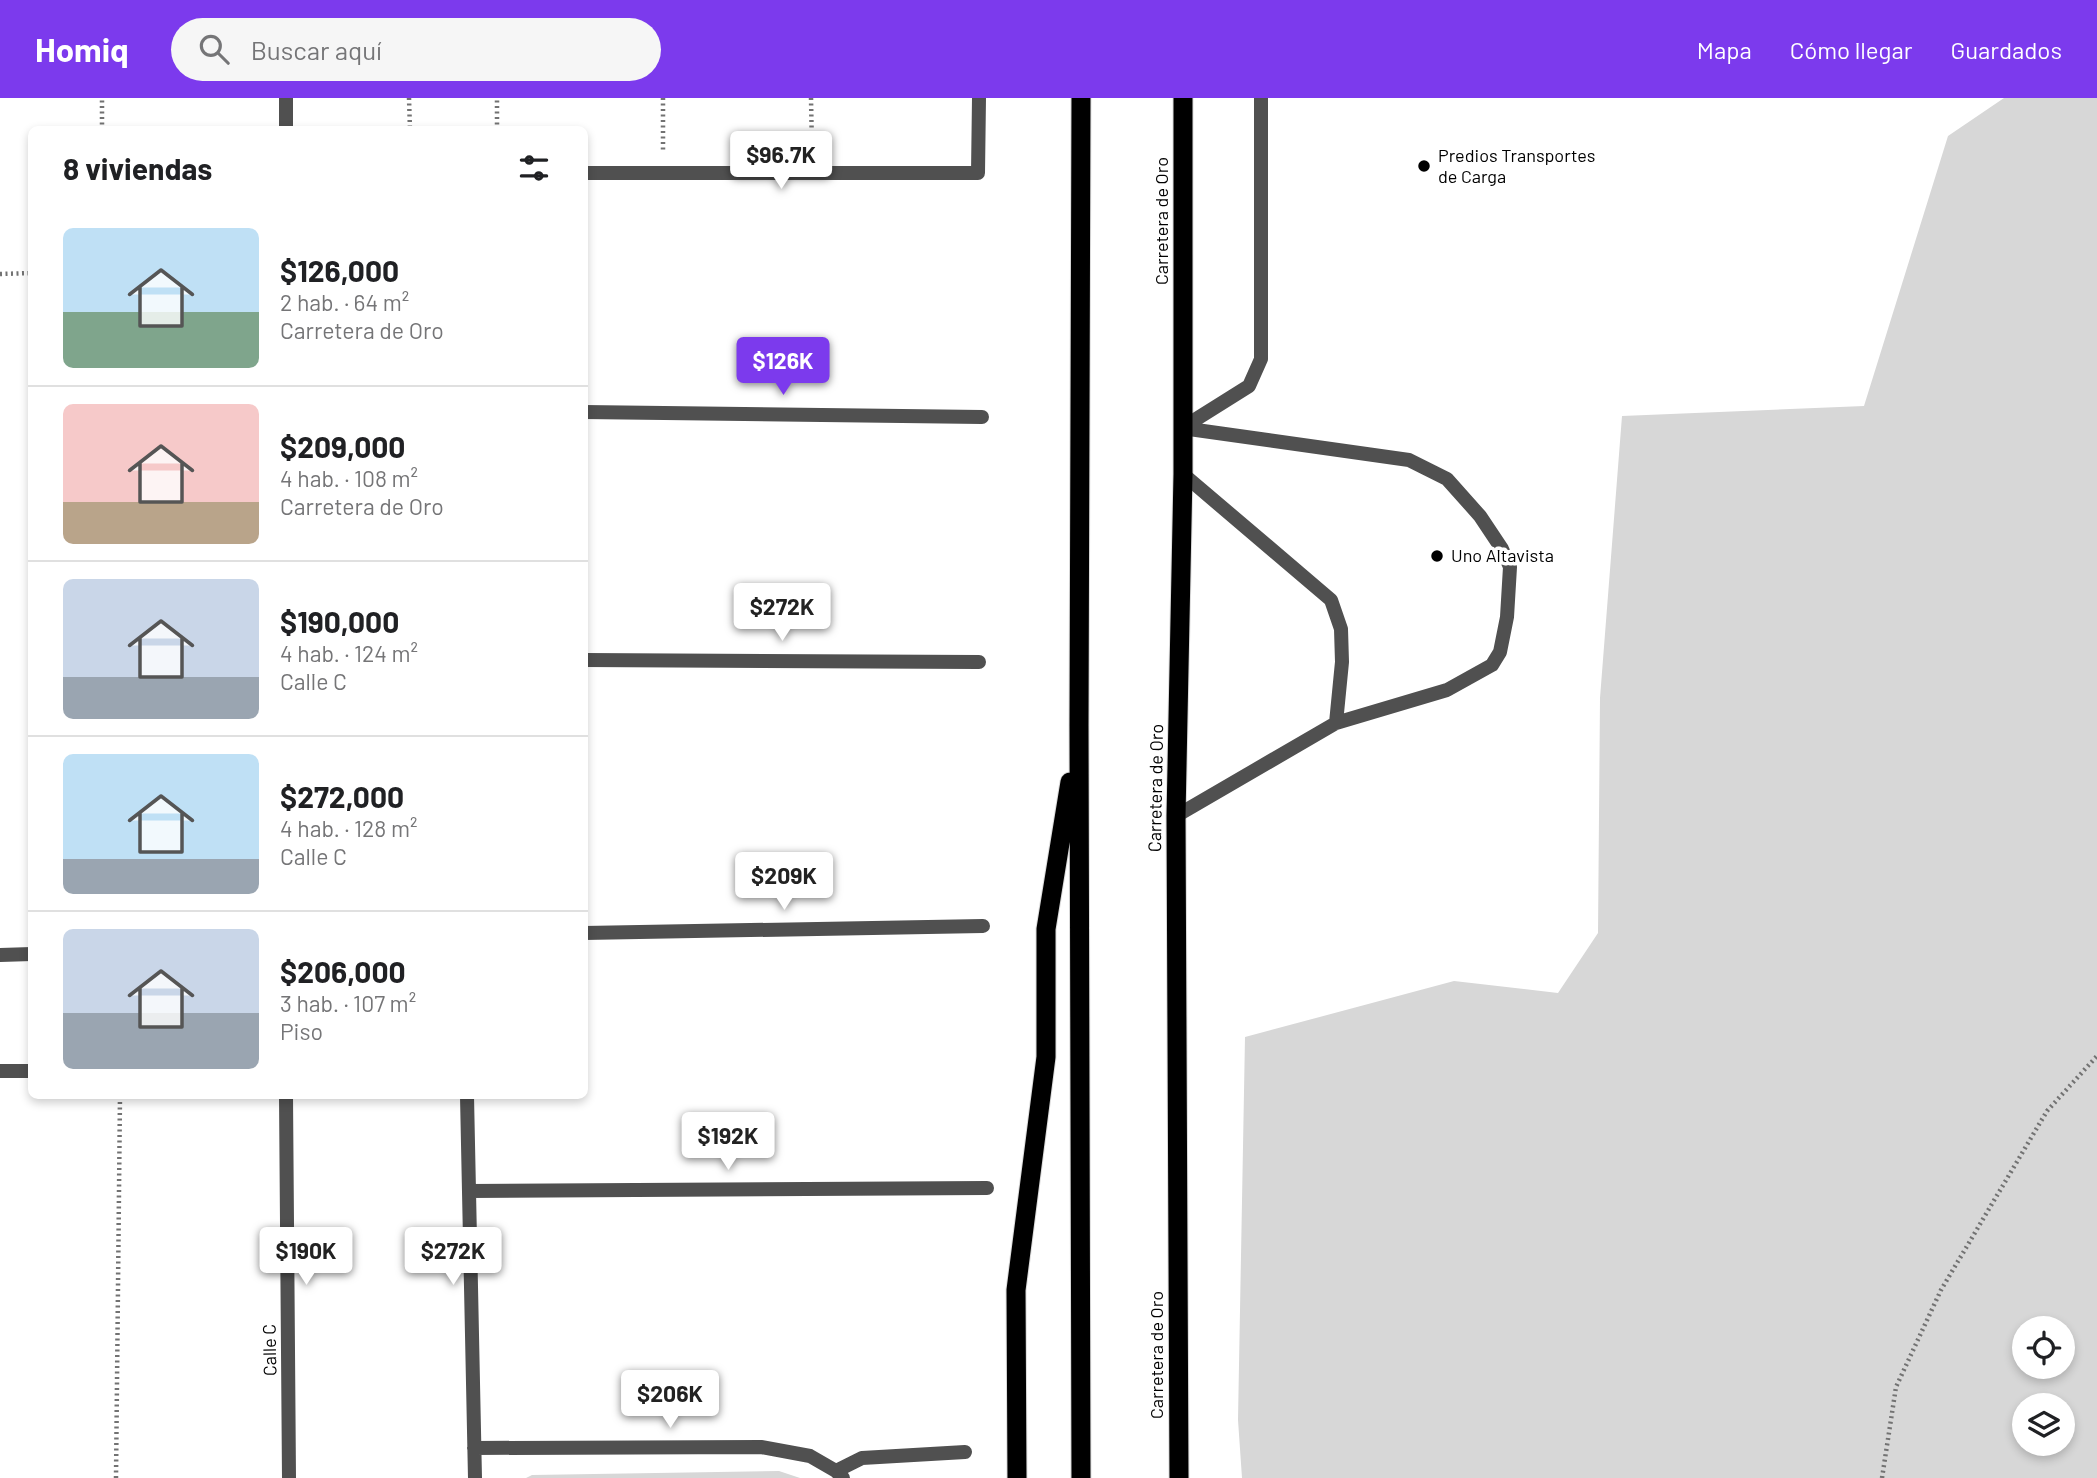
<!DOCTYPE html>
<html lang="es">
<meta charset="utf-8">
<style>
:root{--surface:#fff;--page:#f6f6f6;--text:#202124;--muted:#757577;--line:#e0e0e0;--accent:#7c3aed}
body{margin:0;font-family:Barlow,sans-serif;background:var(--page);color:var(--text);height:100vh;display:flex;flex-direction:column;font-size:26px;white-space:nowrap}
*{box-sizing:border-box;margin:0}
p{font-size:23px;color:var(--muted)}
.icon{flex:none;width:38px;height:38px;fill:none;stroke:currentColor;stroke-width:2;stroke-linecap:round;stroke-linejoin:round}
.map{position:relative;flex:1;overflow:hidden}
.side{position:absolute;left:28px;top:28px;width:560px;height:973px;display:flex;flex-direction:column;background:var(--surface);border-radius:10px;box-shadow:0 4px 10px #0003}
.side>*{flex:none}
.fabs{position:absolute;left:2012px;top:1218px;display:grid;gap:14px}
.fabs a{display:grid;place-items:center;width:63px;height:63px;border-radius:50%;background:var(--surface);box-shadow:0 4px 10px #0003;font-size:35px}
.price{position:absolute;translate:-50% -60px;padding:0 16px;border-radius:7px;background:#fff;color:#222;font-size:23px;line-height:46px;filter:drop-shadow(0 2px 4px #0008)}
.price::after{content:'';position:absolute;left:50%;top:42px;width:21px;height:16px;margin-left:-10px;background:inherit;clip-path:polygon(0 0,100% 0,50% 100%)}
.price.active{background:var(--accent);color:#fff}
ul{padding:0;list-style:none}
li{display:flex;align-items:center;gap:21px;height:175px;padding:0 35px}
li+li{border-top:2px solid var(--line)}
li span{display:grid;place-items:center;flex:none;width:196px;height:140px;border-radius:10px;color:#555}
li>.icon{margin-inline-start:auto}
span .icon{width:84px;height:84px;fill:#fffc;stroke-width:1}
li b{font-size:30px}
h2{display:flex;justify-content:space-between;align-items:center;height:84px;padding:0 35px;font-size:30px}
header{display:flex;align-items:center;gap:42px;box-sizing:border-box;height:98px;padding:0 35px;background:var(--accent);color:#fff}
header strong{font-size:33px}
nav{display:flex;gap:38px;margin-inline-start:auto;font-size:24px}
.search{width:490px;height:63px;background:var(--page);display:flex;align-items:center;gap:18px;box-sizing:border-box;padding:0 24px;border-radius:38px;color:var(--muted);font-size:26px}
.map>svg:first-child{display:block}
.green{fill:#d7d7d7;fill-rule:evenodd}
.lines{fill:none;stroke-linecap:round;stroke-linejoin:round}
.trunk-casing{stroke:#dbdbdb;stroke-width:21}
.path{stroke:#727272;stroke-width:4.5;stroke-dasharray:2 3.5;stroke-linecap:butt}
.service{stroke:#505050;stroke-width:14}
.minor{stroke:#505050;stroke-width:14}
.trunk{stroke:#000;stroke-width:19}
.poi-dot{fill:#000;stroke:#fff;stroke-width:2.5}
.labels{text-anchor:middle;stroke-width:7;stroke-linejoin:round;paint-order:stroke}
.poi-label{font-size:18px;fill:#000;stroke:#fff;text-anchor:start}
.street-label{font-size:18px;fill:#000;stroke:#fff}
</style>
<header>
<strong>Homiq</strong>
<div class="search"><svg class="icon" aria-label="search" viewBox="0 0 24 24"><circle cx="10" cy="10" r="6"/><path d="M15 15l6 6"/></svg>Buscar aquí</div>
<nav><a>Mapa</a><a>Cómo llegar</a><a>Guardados</a></nav>
</header>
<div class="map">
<svg width="2097" height="1380" viewBox="0 0 2097 1380">
<rect width="100%" height="100%" fill="#fff"/>
<path class="green" d="M2004 0H2097V1380H1242L1238 1322 1245 939 1454 883 1558 895 1598 835 1600 600 1622 318 1864 308 1948 38ZM2025 1230H2063V1269H2025ZM2025 1307H2063V1346H2025Z
M779 1373 800 1380H526L532 1377Z"/>
<g class="lines">
<defs>
<path id="trunk" d="M1081 0 1079 628 1081 1380
M1017 1380 1016 1192 1046 959V831L1070 684
M1179 1380 1176 718 1183 376V0"/>
</defs>
<use href="#trunk" class="trunk-casing"/>
<path class="path" d="M409 0 410 32
M663 0V52
M811 0 812 52
M102 32V0
M497 32V0
M0 176 32 175
M116 1380 120 998
M1882 1380 1896 1289 1941 1192 2047 1013 2097 958"/>
<path class="service" d="M1182 330 1249 288 1261 261V0
M1183 376 1331 502 1341 531 1342 564 1336 625
M1176 718 1336 625 1447 592 1492 567 1500 554 1507 519 1510 469 1502 451 1480 418 1447 381 1409 362 1182 330
M0 973H32"/>
<path class="minor" d="M286 32V0
M584 75H978L979 0
M584 314 982 319
M584 562 979 564
M584 835 983 828
M0 857 32 856
M286 998 289 1380
M467 998 475 1380
M469 1093 987 1090
M474 1350 761 1349 810 1358 836 1373 843 1380
M836 1373 862 1360 965 1354"/>
<use href="#trunk" class="trunk"/>
</g>
<g class="poi-dot">
<circle cx="1424" cy="68" r="7"/>
<circle cx="1437" cy="458" r="7"/>
</g>
<g class="labels">
<g class="poi-label">
<text x="1438" y="64">Predios Transportes<tspan x="1438" dy="21">de Carga</tspan></text>
<text x="1451" y="464">Uno Altavista</text>
</g>
<g class="street-label">
<text transform="translate(1162 123) rotate(-90)" y="6">Carretera de Oro</text>
<text transform="translate(1156 690) rotate(-89)" y="6">Carretera de Oro</text>
<text transform="translate(270 1252) rotate(-91)" y="6">Calle C</text>
<text transform="translate(1157 1257) rotate(-90)" y="6">Carretera de Oro</text>
</g>
</g>
</svg>
<div class="fabs">
<a><svg class="icon" aria-label="locate" viewBox="0 0 24 24"><circle cx="12" cy="12" r="6"/><path d="M12 2v4M12 18v4M2 12h4M18 12h4"/></svg></a>
<a><svg class="icon" aria-label="layers" viewBox="0 0 24 24"><path d="M12 4l9 5-9 5-9-5zM3 14l9 5 9-5"/></svg></a>
</div>
<b class="price" style="left:781px;top:93px">$96.7K</b>
<b class="price active" style="left:783px;top:299px">$126K</b>
<b class="price" style="left:782px;top:545px">$272K</b>
<b class="price" style="left:784px;top:814px">$209K</b>
<b class="price" style="left:728px;top:1074px">$192K</b>
<b class="price" style="left:306px;top:1189px">$190K</b>
<b class="price" style="left:453px;top:1189px">$272K</b>
<b class="price" style="left:670px;top:1332px">$206K</b>
<section class="side">
<h2>8 viviendas<svg class="icon" aria-label="filters" viewBox="0 0 24 24"><path d="M4 7h16M4 17h16"/><circle cx="9" cy="7" r="2"/><circle cx="15" cy="17" r="2"/></svg></h2>
<ul>
<li><span style="background:linear-gradient(#bfe0f5 60%,#7fa58c 0)"><svg class="icon" aria-label="home" viewBox="0 0 24 24"><path d="M3 11l9-7 9 7M6 9v11h12V9"/></svg></span><div><b>$126,000</b><p>2 hab. · 64 m²</p><p>Carretera de Oro</p></div></li>
<li><span style="background:linear-gradient(#f6c9c9 70%,#b9a48a 0)"><svg class="icon" aria-label="home" viewBox="0 0 24 24"><path d="M3 11l9-7 9 7M6 9v11h12V9"/></svg></span><div><b>$209,000</b><p>4 hab. · 108 m²</p><p>Carretera de Oro</p></div></li>
<li><span style="background:linear-gradient(#c9d6e8 70%,#9aa5b1 0)"><svg class="icon" aria-label="home" viewBox="0 0 24 24"><path d="M3 11l9-7 9 7M6 9v11h12V9"/></svg></span><div><b>$190,000</b><p>4 hab. · 124 m²</p><p>Calle C</p></div></li>
<li><span style="background:linear-gradient(#bfe0f5 75%,#9aa5b1 0)"><svg class="icon" aria-label="home" viewBox="0 0 24 24"><path d="M3 11l9-7 9 7M6 9v11h12V9"/></svg></span><div><b>$272,000</b><p>4 hab. · 128 m²</p><p>Calle C</p></div></li>
<li><span style="background:linear-gradient(#c9d6e8 60%,#9aa5b1 0)"><svg class="icon" aria-label="home" viewBox="0 0 24 24"><path d="M3 11l9-7 9 7M6 9v11h12V9"/></svg></span><div><b>$206,000</b><p>3 hab. · 107 m²</p><p>Piso</p></div></li>
</ul>
</section>
</div>
